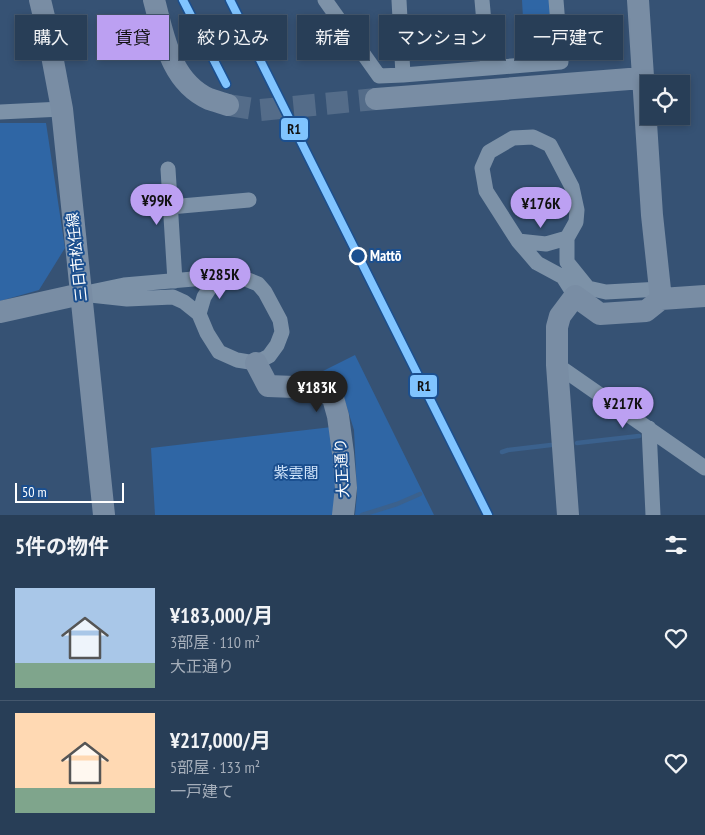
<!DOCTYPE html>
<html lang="ja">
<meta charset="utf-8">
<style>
:root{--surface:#283e57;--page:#30455d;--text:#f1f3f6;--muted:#a5aeba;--line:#44576d;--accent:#bca0f2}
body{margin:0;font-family:"PT Sans Narrow","Noto Sans JP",sans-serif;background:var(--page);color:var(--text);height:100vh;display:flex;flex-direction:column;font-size:19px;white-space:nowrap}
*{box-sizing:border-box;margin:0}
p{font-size:16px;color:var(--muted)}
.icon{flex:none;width:28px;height:28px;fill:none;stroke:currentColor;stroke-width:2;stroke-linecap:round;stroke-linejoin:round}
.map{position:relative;height:515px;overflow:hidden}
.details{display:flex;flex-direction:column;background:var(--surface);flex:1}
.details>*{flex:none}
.top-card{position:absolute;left:15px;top:15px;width:675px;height:45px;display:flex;gap:10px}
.controls{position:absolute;left:640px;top:75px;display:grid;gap:10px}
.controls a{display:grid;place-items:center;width:50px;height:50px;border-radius:0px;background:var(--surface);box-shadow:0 2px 8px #0003,0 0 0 1px var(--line);font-size:25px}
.scale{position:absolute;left:15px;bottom:12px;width:109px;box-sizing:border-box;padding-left:5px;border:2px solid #fff;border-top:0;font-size:14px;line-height:18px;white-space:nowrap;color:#fff;-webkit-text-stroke:4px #1b4f8f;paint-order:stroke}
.price{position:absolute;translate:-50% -42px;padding:0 11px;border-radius:18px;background:var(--accent);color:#111;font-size:16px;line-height:32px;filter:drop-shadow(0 1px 2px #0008)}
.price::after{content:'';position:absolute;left:50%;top:30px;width:15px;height:11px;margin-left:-8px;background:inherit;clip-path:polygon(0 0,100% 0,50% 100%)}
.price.selected{background:#222;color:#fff}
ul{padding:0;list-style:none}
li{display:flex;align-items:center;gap:15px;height:125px;padding:0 15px}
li+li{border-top:1px solid var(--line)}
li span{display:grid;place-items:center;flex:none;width:140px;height:100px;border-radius:0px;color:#555}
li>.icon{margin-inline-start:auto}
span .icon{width:60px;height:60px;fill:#fffc;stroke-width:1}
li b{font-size:21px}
h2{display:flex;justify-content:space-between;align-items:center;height:60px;padding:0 15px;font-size:21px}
.tag{padding:0 18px;border-radius:0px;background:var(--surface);box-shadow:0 2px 8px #0003,0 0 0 1px var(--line);font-size:18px;line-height:45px}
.tag.selected{background:var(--accent);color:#111}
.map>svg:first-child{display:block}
.green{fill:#2f66a5}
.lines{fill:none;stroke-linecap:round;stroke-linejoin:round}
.stream{stroke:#3b618d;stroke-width:4.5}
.secondary-tunnel{stroke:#546c89;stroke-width:22;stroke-dasharray:22 11;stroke-linecap:butt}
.street{stroke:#7d92a8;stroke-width:15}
.secondary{stroke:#798da4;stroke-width:22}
.rail-1-casing{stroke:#1b4f8f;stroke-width:11}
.rail-1{stroke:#80c4ff;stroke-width:8}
.stop-dot{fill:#1b4f8f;stroke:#fff;stroke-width:2.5}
.labels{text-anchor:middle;stroke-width:4;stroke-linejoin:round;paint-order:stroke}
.stop-label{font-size:15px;font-weight:bold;fill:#fff;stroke:#1b4f8f;text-anchor:start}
.street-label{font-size:15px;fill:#fff;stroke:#1b4f8f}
.park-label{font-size:15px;fill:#cfe3fa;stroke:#1b4f8f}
.line-badge{stroke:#1b4f8f;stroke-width:2}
.pale-badge-label{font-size:14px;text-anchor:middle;font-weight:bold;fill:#111}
</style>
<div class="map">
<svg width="705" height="515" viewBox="0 0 705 515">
<rect width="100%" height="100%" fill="#365274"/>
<path class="green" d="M522 0H550L555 54 525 55Z
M0 123H46L65 248 39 290 0 301Z
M355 355 434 515H355L357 494 354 430 345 401 317 374Z
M332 427 338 515H155L151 448Z"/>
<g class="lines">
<path class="stream" d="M577 443 639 436
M502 452 508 450 551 445
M362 515 397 504 420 494"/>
<path class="secondary-tunnel" d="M228 105 260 110 376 99"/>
<path class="street" d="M325 0 379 76 403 75 399 0
M482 0 488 68
M403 75 561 62 556 0
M0 112 62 109
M168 169 175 281
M170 207 249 200
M518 241 546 244 567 238
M228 276 243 278 258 284 265 292 280 320 282 332 277 345 269 356 256 363 237 360 219 352 207 333 199 314 184 302 173 297 127 299 81 294 124 285Z
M588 288 575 296 563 277 537 263 518 241 486 191 482 168 489 152 513 138 533 137 550 145 572 187 577 210 576 222 567 238V262L588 288 606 292 661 289
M199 314 204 297 211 286 226 277
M557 365 705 468
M649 428 653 515"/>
<path class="secondary" d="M40 0 47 29 62 109 104 515
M154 0C164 37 170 81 209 99 215 101 222 103 228 105
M638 0 652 215 661 299
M376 99 642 78
M0 312 81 294
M256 363 268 386 295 387 311 383 323 390 333 398 338 416 343 453 346 488 343 515
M568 515 557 365V327L560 316 575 296 600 314 646 311 661 299 705 296"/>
<defs>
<path id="rail-1" d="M183 0 226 84
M230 0 488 515"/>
</defs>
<use href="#rail-1" class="rail-1-casing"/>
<use href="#rail-1" class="rail-1"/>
</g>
<circle class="stop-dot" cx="358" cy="256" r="8"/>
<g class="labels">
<g class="stop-label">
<text x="370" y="261">Mattō</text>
</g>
<g class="street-label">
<text transform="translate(77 257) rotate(-96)" y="5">三日市松任線</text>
<text transform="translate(342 468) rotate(-93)" y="5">大正通り</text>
</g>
<g class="park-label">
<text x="296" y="478">紫雲閣</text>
</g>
</g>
<g class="line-badge">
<rect x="280" y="117" width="29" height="24" rx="5" fill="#80c4ff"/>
<rect x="409" y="374" width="29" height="24" rx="5" fill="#80c4ff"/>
</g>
<g class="pale-badge-label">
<text x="294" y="134">R1</text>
<text x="424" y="391">R1</text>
</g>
</svg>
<div class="controls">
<a><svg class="icon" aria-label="locate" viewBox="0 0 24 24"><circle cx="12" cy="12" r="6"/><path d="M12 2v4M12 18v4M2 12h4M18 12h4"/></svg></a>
</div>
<div class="scale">50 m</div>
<b class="price" style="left:157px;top:226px">¥99K</b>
<b class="price" style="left:541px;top:229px">¥176K</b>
<b class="price" style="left:220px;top:300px">¥285K</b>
<b class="price selected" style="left:317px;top:413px">¥183K</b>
<b class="price" style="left:623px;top:429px">¥217K</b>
<div class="top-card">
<a class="tag">購入</a>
<a class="tag selected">賃貸</a>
<a class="tag">絞り込み</a>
<a class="tag">新着</a>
<a class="tag">マンション</a>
<a class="tag">一戸建て</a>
</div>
</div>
<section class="details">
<h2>5件の物件<svg class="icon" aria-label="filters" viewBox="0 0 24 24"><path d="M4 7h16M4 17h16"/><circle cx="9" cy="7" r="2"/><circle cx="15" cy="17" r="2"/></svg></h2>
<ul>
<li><span style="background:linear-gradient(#a9c7e8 75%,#7fa58c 0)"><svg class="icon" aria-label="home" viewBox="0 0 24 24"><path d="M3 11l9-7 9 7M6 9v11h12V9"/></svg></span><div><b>¥183,000/月</b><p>3部屋 · 110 m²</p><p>大正通り</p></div><svg class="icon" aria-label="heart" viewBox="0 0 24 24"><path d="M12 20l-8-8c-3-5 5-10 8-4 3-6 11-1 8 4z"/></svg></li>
<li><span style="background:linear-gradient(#ffd9b3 75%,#7fa58c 0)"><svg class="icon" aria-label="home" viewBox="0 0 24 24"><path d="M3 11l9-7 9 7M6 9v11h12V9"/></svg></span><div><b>¥217,000/月</b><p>5部屋 · 133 m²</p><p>一戸建て</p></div><svg class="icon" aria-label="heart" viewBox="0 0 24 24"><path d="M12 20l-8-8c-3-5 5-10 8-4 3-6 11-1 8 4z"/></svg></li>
</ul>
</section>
